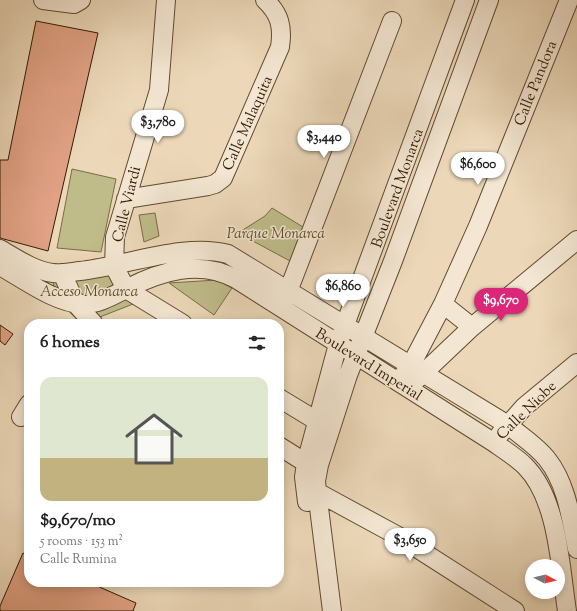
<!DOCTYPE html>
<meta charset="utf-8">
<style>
:root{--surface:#fff;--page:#f6f6f6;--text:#222;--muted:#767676;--accent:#db2777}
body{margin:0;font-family:"Sorts Mill Goudy",serif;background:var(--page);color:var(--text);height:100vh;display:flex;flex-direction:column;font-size:15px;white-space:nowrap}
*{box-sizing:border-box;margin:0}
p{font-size:13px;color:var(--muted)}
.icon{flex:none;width:22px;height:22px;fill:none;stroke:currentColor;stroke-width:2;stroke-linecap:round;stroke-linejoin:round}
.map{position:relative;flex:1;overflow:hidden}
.panel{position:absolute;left:24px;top:319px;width:260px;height:268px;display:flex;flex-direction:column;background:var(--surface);border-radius:16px;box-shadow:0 2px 10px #0003}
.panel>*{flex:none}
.needle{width:26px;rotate:97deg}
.controls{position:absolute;left:525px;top:559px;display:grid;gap:8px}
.controls a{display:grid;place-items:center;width:40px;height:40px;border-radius:50%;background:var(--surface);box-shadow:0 2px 10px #0003;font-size:20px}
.price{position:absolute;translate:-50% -34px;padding:0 9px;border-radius:14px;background:#fff;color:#222;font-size:13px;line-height:26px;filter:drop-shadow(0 1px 2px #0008)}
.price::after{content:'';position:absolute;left:50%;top:24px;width:12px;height:9px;margin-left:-6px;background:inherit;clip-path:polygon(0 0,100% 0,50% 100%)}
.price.current{background:var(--accent);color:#fff}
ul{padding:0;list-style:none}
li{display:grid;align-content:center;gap:8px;height:212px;padding:0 16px}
li span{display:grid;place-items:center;height:124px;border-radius:12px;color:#555}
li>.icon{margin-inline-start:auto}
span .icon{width:72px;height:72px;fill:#fffc;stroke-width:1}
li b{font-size:17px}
h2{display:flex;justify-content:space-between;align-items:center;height:48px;padding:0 16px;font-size:17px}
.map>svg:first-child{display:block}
.green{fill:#bfbc8a;stroke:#796c45}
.building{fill:#e1a285;stroke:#331b00}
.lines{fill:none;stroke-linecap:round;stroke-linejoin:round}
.minor-casing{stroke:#614a2e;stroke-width:20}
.minor{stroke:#f3e6d2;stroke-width:18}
.labels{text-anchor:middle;stroke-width:3;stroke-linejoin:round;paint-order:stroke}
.street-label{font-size:15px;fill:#331b00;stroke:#f3e6d2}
.park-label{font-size:15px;font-style:italic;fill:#5d4b29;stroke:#f3e6d2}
</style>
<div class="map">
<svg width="577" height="611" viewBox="0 0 577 611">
<rect width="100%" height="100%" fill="#ecd8b9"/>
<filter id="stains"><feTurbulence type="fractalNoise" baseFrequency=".005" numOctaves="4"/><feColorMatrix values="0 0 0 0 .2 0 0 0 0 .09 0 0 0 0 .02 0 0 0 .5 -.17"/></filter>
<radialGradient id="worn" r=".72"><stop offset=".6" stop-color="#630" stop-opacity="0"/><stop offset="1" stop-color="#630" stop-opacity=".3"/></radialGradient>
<path class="green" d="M72 169 116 179 101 252 57 248Z
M272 208 303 227 290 261 238 233 265 216Z
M155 213 159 236 144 242 139 215Z
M116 258 125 292 133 304 82 324 58 301 50 272Z
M217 280 232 288 214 315 169 283Z"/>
<path class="building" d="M36 21 98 33 48 251 0 238V160H8Z
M0 325 13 334 5 345 0 341Z
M23 553 29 556V582H88L136 603 133 611H0V606Z"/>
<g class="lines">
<defs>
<path id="minor" d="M43 0 74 4 81 0
M166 0 159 90 115 237 114 266 126 289 183 324
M126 199 208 186 215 184 223 178 280 47C283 27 280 14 265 0
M0 249C16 258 34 271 53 273 62 274 71 272 80 271 126 266 185 242 228 254L508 425C521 436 537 446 547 459 567 484 571 519 577 549
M0 266C23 279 57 304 83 304 99 304 112 296 126 289 161 271 200 259 236 279L493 442C503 449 516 457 525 466 558 499 560 566 567 611
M62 273 76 304 94 324
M284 302 392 21
M443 304 472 327
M404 374 411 365 443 304 478 226 569 0
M416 380 472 327 577 240
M279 398 317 421
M21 417 29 404
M500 434 524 407 577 363
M279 446 306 463
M317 492 398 536 515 611
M307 502 304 477 306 463 338 344 465 0
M332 611 317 492 316 481 319 465 348 375 393 261 489 0"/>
</defs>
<use href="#minor" class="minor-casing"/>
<use href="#minor" class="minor"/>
</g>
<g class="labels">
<g class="street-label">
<text transform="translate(535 83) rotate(-68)" y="5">Calle Pandora</text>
<text transform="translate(247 123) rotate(-66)" y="5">Calle Malaquita</text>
<text transform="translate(397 188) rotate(-70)" y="5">Boulevard Monarca</text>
<text transform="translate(126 204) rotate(-76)" y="5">Calle Viardi</text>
<text transform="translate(369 364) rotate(32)" y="5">Boulevard Imperial</text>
<text transform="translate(526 410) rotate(-44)" y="5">Calle Niobe</text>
</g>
<g class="park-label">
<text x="276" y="238">Parque Monarca</text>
<text x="89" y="296">Acceso Monarca</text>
</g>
</g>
<rect width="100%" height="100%" filter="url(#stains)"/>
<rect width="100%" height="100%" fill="url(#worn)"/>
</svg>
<div class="controls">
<a><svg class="needle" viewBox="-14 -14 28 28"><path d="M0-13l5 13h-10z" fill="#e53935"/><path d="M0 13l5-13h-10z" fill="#767676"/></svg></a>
</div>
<b class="price" style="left:158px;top:144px">$3,780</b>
<b class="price" style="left:324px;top:159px">$3,440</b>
<b class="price" style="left:478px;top:186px">$6,600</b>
<b class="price" style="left:343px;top:308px">$6,860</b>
<b class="price current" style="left:501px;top:322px">$9,670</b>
<b class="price" style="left:410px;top:562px">$3,650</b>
<section class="panel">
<h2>6 homes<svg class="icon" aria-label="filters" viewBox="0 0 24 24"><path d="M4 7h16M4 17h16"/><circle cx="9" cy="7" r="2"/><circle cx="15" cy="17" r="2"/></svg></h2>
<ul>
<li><span style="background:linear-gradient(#dfe7d0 65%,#c2b280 0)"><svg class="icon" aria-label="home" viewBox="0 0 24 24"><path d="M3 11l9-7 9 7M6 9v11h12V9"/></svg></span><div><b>$9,670/mo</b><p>5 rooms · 153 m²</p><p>Calle Rumina</p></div></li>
</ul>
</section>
</div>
